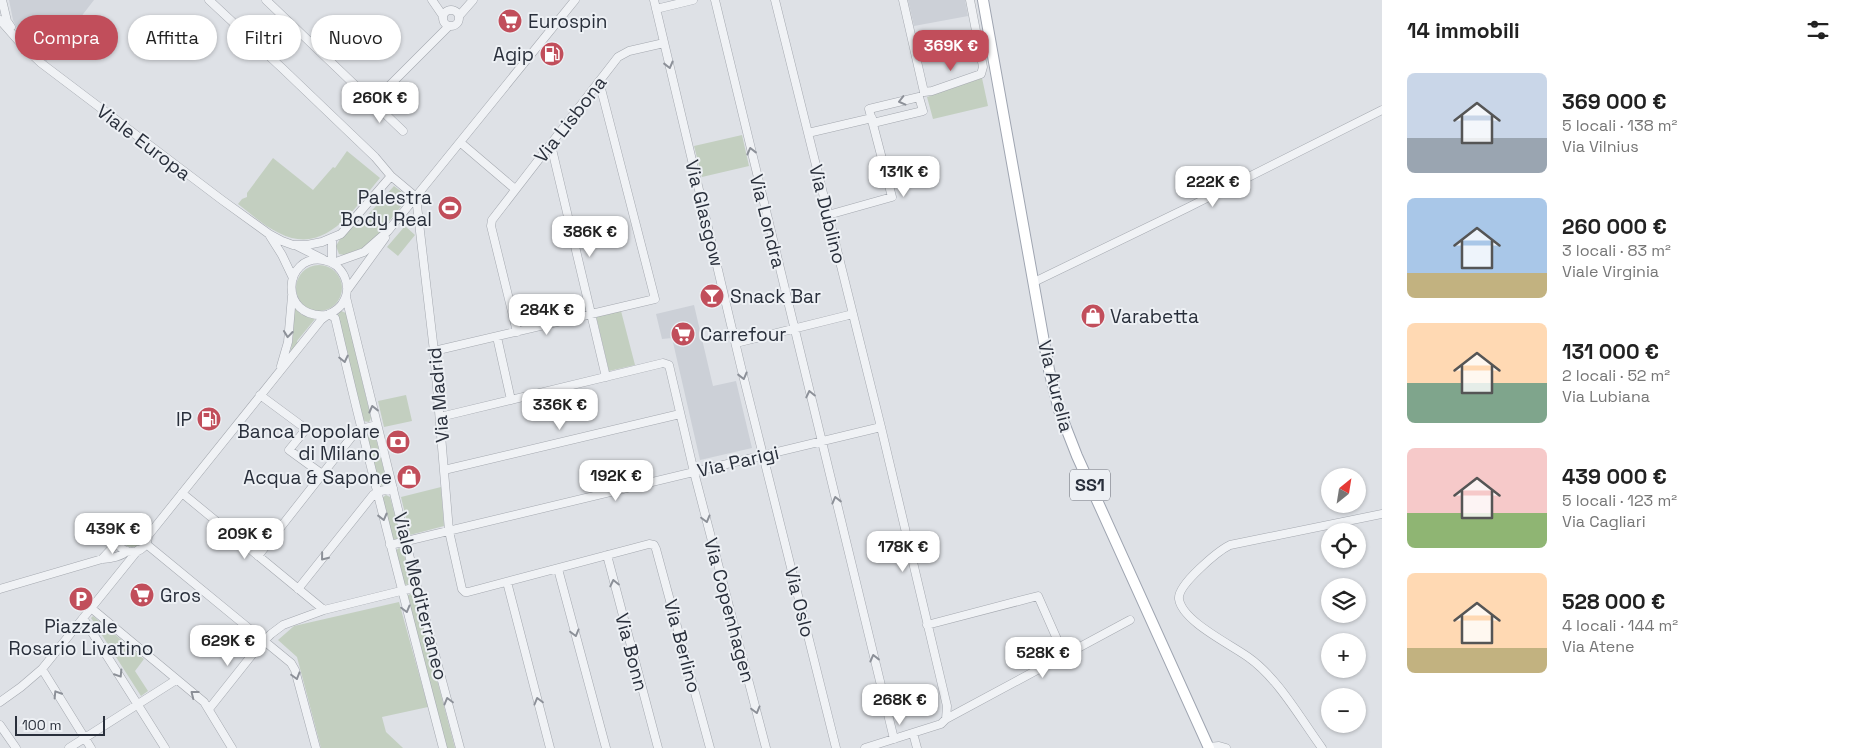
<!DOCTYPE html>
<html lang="it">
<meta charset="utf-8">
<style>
:root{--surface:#fff;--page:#f6f6f6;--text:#222;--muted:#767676;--accent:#c14e5b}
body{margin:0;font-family:"Space Grotesk",sans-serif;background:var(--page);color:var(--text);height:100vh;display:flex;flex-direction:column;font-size:19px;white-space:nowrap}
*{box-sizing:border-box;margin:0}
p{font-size:16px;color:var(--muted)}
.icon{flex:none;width:28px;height:28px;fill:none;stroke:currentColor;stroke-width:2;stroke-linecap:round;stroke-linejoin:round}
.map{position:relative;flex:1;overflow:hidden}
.details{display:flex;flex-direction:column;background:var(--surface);width:475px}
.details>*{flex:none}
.hud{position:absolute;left:15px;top:15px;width:475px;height:45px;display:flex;gap:10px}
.needle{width:32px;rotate:30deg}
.fabs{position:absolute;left:1321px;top:468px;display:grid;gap:10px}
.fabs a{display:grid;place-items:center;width:45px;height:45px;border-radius:50%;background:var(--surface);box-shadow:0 1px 4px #0004;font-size:25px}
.scale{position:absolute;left:15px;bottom:12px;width:90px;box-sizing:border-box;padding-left:5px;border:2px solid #292f3b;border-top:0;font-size:14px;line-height:18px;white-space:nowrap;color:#292f3b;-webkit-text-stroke:4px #edf0f4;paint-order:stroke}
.price{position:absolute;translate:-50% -42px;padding:0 11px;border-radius:10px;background:#fff;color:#222;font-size:16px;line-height:32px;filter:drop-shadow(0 1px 2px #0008)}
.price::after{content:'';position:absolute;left:50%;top:30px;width:15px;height:11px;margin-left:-8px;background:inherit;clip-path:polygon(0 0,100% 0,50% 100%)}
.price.current{background:var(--accent);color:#fff}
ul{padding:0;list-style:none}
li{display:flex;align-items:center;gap:15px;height:125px;padding:0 25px}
li span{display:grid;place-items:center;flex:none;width:140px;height:100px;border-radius:8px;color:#555}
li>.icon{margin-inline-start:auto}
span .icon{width:60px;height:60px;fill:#fffc;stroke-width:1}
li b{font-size:21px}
h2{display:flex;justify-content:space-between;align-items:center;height:60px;padding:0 25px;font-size:21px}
.tag{padding:0 18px;border-radius:22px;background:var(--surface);box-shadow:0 1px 4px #0004;font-size:18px;line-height:45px}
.tag.current{background:var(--accent);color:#fff}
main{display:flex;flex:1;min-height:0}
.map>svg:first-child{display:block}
.built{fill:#ccd0d7}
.green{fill:#c3cfc0}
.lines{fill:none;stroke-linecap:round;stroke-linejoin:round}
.minor-casing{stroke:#a4a8af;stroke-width:9}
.major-casing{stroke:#9fa5b1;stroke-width:12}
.minor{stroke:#f0f2f5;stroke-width:8}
.major{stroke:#fff;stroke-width:10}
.oneway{stroke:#8c9098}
.labels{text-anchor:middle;stroke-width:4;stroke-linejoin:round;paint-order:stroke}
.shield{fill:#edf0f4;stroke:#646972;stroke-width:1}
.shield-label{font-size:18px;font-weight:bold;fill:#292f3b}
.poi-label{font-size:19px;fill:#292f3b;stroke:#edf0f4;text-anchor:start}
.street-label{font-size:19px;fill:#292f3b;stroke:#edf0f4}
</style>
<main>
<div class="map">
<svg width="1382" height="748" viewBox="0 0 1382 748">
<rect width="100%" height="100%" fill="#dee1e6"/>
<path class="built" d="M9 0H94L46 62 19 33 13 20Z
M908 0H965L968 16 914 26Z
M694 305 713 386 736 381 752 448 700 460 672 338 662 339 656 314Z"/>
<path class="green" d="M982 78 988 106 933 119 927 97Z
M742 135 749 166 702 177 694 146Z
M347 151 380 178C354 208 326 257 279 233 264 226 251 214 238 204L242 199 247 197V193L273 158 313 190 333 167 335 168Z
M394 186 406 195 407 199 370 245 344 255 339 254 336 246 340 239 354 225 357 227Z
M405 226 415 235 398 256 387 247Z
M296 288a23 23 0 1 1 46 0a23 23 0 1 1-46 0Z
M294 307 302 315 315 319 297 341 298 345 290 355 293 337Z
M341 311 346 313 371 418 369 422 363 421 337 316Z
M621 311 635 365 609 371 596 316Z
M406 395 412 421 384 427 378 401Z
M370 432 375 435 387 482 382 486 379 484 367 437Z
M441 487 444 526 410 535 401 497Z
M386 495 390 497 400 535 397 540 392 538 382 498Z
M121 536a11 11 0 1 1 22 0a11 11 0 1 1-22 0Z
M399 548 403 550 411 580 410 583 408 585 403 584 395 551Z
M410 594 415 596 455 748H446L407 596Z
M399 602 428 707 382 717 386 732 403 748H321L297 657 278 640 294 626Z
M93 616 144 659 135 671 148 691 141 696 91 618Z"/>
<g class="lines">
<defs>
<path id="minor" d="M2 0 7 21 11 27
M209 0 283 69 375 157 391 176 416 197
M266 0 403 131
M432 0 443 16
M654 0 741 367 836 748
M715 0 894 739
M775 0 881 427 947 706 946 719
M903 0 924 92
M656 9 693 0
M443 18a8 8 0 1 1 16 0a8 8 0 1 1-16 0Z
M459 16 473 0
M0 20 23 46 41 63 222 200 269 234 282 241 293 245H307L322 242 341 234 391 176
M924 92 932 91 981 74 983 67 970 0
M373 102 449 26
M808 133 872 118
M461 143 515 189
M551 145 606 377
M416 197 434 351 449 531 462 589 465 592H468L649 544 654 545 656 549 710 748
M828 215 892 197 869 109 919 97 923 111 873 123
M270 236 282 255 293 278
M297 246 323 259
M332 263V238
M333 263 364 252 388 231 575 0
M1034 282 1187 208 1382 110
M348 289 385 238
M346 297 417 587 460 748
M329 314 335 318 336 322C369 465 406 606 443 748
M517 332 491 226 492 220 618 57 629 51 664 43
M497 337 511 400
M736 343 853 314
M434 351 655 299 599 81
M281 366 288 342 292 296
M260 395 306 429 289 450 322 474
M440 417 663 363 669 365 694 472 766 748
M444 470 680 414
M182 493 324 610
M116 536a16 16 0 1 1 32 0a16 16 0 1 1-32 0Z
M147 537 321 320C328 313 337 312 342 304 354 287 343 263 323 260 283 254 278 319 326 315
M145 543 291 663 295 670 316 748
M390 545 881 427
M607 555 658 748
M258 556 357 430 377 425
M102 559 114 546 115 538
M558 569 606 748
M507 582 550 748
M0 589 102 559C111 558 121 557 127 551
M298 589 373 495 377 492 393 488
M91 608 204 702 232 748
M83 618 165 748
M927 625 1038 596 1064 655
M42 669 91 748
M0 702 21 687 42 669 138 550
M209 709 259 646 271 634 283 625 324 610 417 587
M0 725 16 748
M913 733 917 748
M1209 747 1219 746 1226 748
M69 748 176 680
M865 748 941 724 946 719 1130 620
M1322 748C1300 718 1278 678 1248 657 1230 644 1182 621 1179 599 1177 585 1218 551 1230 545L1382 514"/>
<path id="major" d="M983 0 1049 370 1059 410 1077 456 1209 748"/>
</defs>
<use href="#minor" class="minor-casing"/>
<use href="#major" class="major-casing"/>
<use href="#minor" class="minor"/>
<use href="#major" class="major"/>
</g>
<defs><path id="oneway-chevron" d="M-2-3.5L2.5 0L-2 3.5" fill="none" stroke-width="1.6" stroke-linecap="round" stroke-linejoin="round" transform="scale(1.25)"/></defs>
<g class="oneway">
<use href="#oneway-chevron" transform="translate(669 65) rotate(76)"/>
<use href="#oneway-chevron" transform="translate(902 101) rotate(166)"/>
<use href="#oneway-chevron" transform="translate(751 151) rotate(-104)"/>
<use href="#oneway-chevron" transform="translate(288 334) rotate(96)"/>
<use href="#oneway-chevron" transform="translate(344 359) rotate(77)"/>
<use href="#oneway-chevron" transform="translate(743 376) rotate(76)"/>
<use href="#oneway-chevron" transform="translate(810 394) rotate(-103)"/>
<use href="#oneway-chevron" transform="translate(373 409) rotate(-104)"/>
<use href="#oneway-chevron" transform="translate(836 500) rotate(-104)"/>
<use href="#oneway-chevron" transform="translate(383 517) rotate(76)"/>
<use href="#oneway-chevron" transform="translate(706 519) rotate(75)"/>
<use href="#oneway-chevron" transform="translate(324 557) rotate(129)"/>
<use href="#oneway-chevron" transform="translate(614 583) rotate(-103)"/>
<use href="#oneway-chevron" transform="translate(406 609) rotate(75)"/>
<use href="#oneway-chevron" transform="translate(575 633) rotate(75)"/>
<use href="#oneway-chevron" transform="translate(874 658) rotate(-104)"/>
<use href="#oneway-chevron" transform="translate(119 674) rotate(57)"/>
<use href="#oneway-chevron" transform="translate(296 676) rotate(74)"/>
<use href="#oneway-chevron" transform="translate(57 694) rotate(-122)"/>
<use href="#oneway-chevron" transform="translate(194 694) rotate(-142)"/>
<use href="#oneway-chevron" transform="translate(448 701) rotate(-105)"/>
<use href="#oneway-chevron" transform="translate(538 701) rotate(-105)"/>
<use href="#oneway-chevron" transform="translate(756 710) rotate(75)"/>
</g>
<defs>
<symbol id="supermarket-disc" viewBox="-11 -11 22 22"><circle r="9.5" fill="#c14e5b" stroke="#edf0f4"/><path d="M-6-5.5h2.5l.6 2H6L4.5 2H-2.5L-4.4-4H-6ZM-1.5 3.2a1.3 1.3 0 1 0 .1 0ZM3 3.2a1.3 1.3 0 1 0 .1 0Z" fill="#fff"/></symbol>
<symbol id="fuel-disc" viewBox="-11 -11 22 22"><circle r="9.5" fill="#c14e5b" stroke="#edf0f4"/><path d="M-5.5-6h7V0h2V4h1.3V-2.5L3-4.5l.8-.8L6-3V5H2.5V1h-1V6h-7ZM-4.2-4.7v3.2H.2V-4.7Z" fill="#fff"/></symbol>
<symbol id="stadium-disc" viewBox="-11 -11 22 22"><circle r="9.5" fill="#c14e5b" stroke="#edf0f4"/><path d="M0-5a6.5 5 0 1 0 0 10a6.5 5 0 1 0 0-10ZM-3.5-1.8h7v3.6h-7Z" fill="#fff"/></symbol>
<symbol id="bar-disc" viewBox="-11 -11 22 22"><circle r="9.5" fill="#c14e5b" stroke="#edf0f4"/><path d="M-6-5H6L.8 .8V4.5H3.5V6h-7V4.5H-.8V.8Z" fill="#fff"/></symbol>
<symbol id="shop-disc" viewBox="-11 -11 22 22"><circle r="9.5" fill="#c14e5b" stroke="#edf0f4"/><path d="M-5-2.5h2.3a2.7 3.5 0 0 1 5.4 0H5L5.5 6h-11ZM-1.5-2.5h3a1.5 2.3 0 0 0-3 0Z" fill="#fff"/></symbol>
<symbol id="bank-disc" viewBox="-11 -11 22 22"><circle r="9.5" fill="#c14e5b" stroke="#edf0f4"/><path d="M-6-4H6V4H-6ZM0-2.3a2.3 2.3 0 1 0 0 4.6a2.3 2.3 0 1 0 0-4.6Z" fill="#fff"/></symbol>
<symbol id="parking-disc" viewBox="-11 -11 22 22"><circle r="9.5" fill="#c14e5b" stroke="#edf0f4"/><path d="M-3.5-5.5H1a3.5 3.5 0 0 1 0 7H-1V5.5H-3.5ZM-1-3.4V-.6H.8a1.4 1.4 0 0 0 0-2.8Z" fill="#fff"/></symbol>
</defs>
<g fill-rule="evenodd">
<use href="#supermarket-disc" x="496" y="7" width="28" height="28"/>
<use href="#fuel-disc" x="538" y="40" width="28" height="28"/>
<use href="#stadium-disc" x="436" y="194" width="28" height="28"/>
<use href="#bar-disc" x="698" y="282" width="28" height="28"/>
<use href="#shop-disc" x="1079" y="302" width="28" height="28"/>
<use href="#supermarket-disc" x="669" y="320" width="28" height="28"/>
<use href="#fuel-disc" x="195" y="405" width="28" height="28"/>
<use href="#bank-disc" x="384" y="428" width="28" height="28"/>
<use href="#shop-disc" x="395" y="463" width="28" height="28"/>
<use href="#supermarket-disc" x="128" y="581" width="28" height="28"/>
<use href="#parking-disc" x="67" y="585" width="28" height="28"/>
</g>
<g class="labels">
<rect class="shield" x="1070" y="469.5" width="40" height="31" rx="4"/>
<g class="shield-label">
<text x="1090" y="491">SS1</text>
</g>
<g class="poi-label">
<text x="528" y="28">Eurospin</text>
<text x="534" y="61" text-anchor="end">Agip</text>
<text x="432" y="204" text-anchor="end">Palestra<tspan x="432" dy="22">Body Real</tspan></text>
<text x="730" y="303">Snack Bar</text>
<text x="1110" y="323">Varabetta</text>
<text x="700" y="341">Carrefour</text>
<text x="192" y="426" text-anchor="end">IP</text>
<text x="380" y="438" text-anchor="end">Banca Popolare<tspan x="380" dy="22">di Milano</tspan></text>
<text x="392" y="484" text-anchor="end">Acqua &amp; Sapone</text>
<text x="160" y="602">Gros</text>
<text x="81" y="633" text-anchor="middle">Piazzale<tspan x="81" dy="22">Rosario Livatino</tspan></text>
</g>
<g class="street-label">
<text transform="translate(570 119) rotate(-52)" y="7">Via Lisbona</text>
<text transform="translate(144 142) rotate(37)" y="7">Viale Europa</text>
<text transform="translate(705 213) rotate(76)" y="7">Via Glasgow</text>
<text transform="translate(828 214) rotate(76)" y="7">Via Dublino</text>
<text transform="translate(768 221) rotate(76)" y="7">Via Londra</text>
<text transform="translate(1056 386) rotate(76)" y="7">Via Aurelia</text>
<text transform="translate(438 395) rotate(-95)" y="7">Via Madrid</text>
<text transform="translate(738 461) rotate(-13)" y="7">Via Parigi</text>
<text transform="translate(421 596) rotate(76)" y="7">Viale Mediterraneo</text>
<text transform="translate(800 602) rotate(76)" y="7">Via Oslo</text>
<text transform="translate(730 610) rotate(75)" y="7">Via Copenhagen</text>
<text transform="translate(683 646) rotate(75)" y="7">Via Berlino</text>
<text transform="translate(632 652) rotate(75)" y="7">Via Bonn</text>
</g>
</g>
</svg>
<div class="fabs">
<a><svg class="needle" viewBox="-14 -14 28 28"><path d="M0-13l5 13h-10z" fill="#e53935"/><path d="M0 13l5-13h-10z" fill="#767676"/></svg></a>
<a><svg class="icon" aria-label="locate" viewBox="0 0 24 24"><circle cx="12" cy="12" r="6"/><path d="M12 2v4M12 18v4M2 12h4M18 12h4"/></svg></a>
<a><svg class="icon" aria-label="layers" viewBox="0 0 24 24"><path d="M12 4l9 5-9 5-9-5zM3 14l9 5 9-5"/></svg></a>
<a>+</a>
<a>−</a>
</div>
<div class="scale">100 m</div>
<b class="price current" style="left:951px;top:72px">369K €</b>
<b class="price" style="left:380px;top:124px">260K €</b>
<b class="price" style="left:904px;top:198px">131K €</b>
<b class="price" style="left:1213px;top:208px">222K €</b>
<b class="price" style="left:590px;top:258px">386K €</b>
<b class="price" style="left:547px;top:336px">284K €</b>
<b class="price" style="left:560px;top:431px">336K €</b>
<b class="price" style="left:616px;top:502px">192K €</b>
<b class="price" style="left:113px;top:555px">439K €</b>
<b class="price" style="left:245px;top:560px">209K €</b>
<b class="price" style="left:903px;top:573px">178K €</b>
<b class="price" style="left:228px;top:667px">629K €</b>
<b class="price" style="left:1043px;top:679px">528K €</b>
<b class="price" style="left:900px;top:726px">268K €</b>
<div class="hud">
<a class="tag current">Compra</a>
<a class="tag">Affitta</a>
<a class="tag">Filtri</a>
<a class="tag">Nuovo</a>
</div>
</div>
<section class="details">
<h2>14 immobili<svg class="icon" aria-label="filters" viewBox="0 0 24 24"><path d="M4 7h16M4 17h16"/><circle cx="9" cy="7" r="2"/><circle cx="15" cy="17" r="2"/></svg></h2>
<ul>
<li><span style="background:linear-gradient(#c9d6e8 65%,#9aa5b1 0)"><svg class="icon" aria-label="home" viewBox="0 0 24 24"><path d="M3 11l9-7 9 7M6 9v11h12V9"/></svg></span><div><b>369 000 €</b><p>5 locali · 138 m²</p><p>Via Vilnius</p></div></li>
<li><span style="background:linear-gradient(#a9c7e8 75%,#c2b280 0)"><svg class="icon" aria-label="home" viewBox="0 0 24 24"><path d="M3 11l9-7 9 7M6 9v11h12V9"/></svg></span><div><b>260 000 €</b><p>3 locali · 83 m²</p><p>Viale Virginia</p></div></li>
<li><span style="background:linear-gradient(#ffd9b3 60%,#7fa58c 0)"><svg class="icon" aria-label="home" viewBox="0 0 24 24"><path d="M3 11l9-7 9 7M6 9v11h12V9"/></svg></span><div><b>131 000 €</b><p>2 locali · 52 m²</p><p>Via Lubiana</p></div></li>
<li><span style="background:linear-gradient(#f6c9c9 65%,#8fb573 0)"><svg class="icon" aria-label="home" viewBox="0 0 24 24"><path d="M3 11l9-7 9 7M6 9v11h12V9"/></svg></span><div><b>439 000 €</b><p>5 locali · 123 m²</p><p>Via Cagliari</p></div></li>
<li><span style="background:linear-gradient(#ffd9b3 75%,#c2b280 0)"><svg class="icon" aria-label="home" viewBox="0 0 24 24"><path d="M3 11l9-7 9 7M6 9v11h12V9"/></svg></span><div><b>528 000 €</b><p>4 locali · 144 m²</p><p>Via Atene</p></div></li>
</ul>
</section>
</main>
